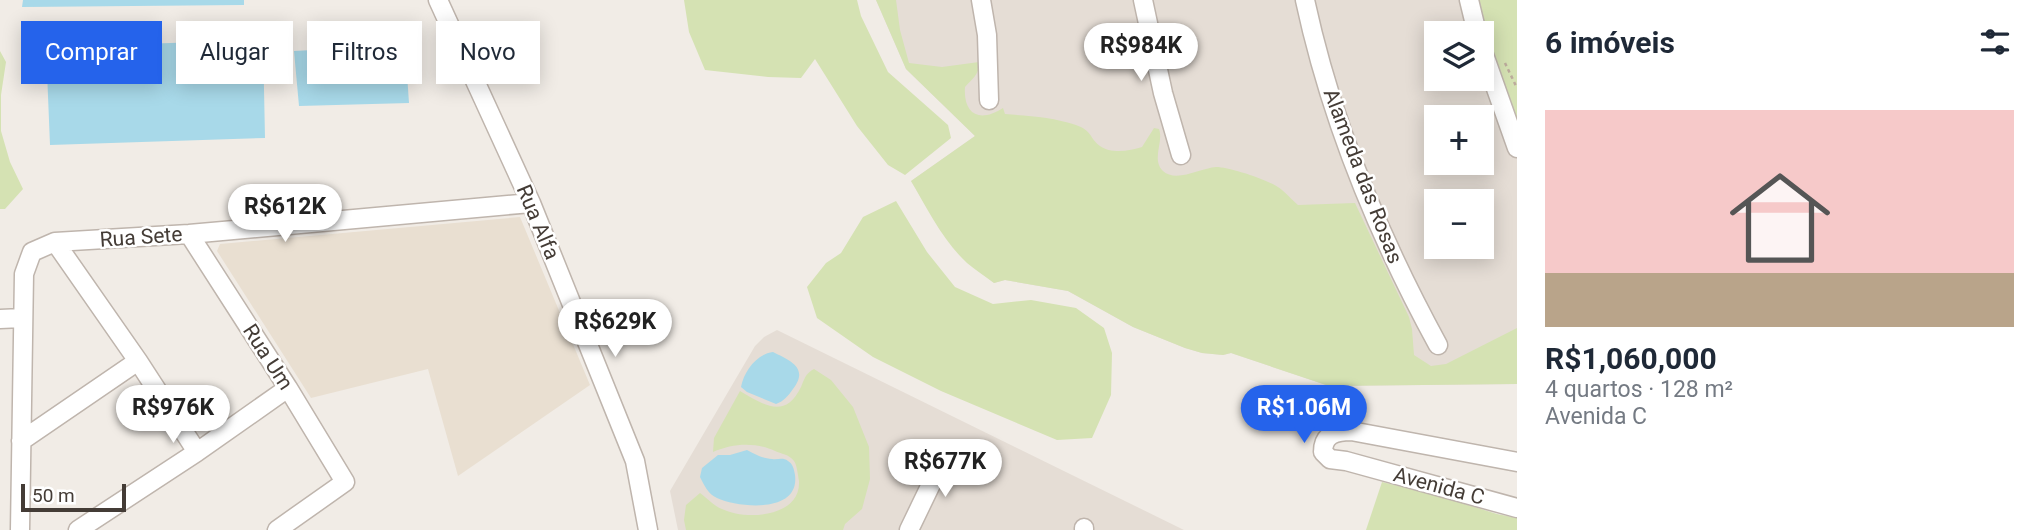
<!DOCTYPE html>
<html lang="pt">
<meta charset="utf-8">
<style>
:root{--surface:#fff;--page:#f2f2f3;--text:#1f2937;--muted:#747a83;--accent:#2563eb}
body{margin:0;font-family:Roboto,sans-serif;background:var(--page);color:var(--text);height:100vh;display:flex;flex-direction:column;font-size:26px;white-space:nowrap}
*{box-sizing:border-box;margin:0}
p{font-size:23px;color:var(--muted)}
.icon{flex:none;width:38px;height:38px;fill:none;stroke:currentColor;stroke-width:2;stroke-linecap:round;stroke-linejoin:round}
.map{position:relative;flex:1;overflow:hidden}
.details{display:flex;flex-direction:column;background:var(--surface);width:525px}
.details>*{flex:none}
.hud{position:absolute;left:21px;top:21px;width:665px;height:63px;display:flex;gap:14px}
.buttons{position:absolute;left:1424px;top:21px;display:grid;gap:14px}
.buttons a{display:grid;place-items:center;width:70px;height:70px;border-radius:0px;background:var(--surface);box-shadow:0 4px 18px #0003;font-size:35px}
.scale{position:absolute;left:21px;bottom:18px;width:105px;box-sizing:border-box;padding-left:7px;border:4px solid #443c36;border-top:0;font-size:19px;line-height:24px;white-space:nowrap;color:#443c36;-webkit-text-stroke:5px #fff;paint-order:stroke}
.price{position:absolute;translate:-50% -60px;padding:0 16px;border-radius:24px;background:#fff;color:#222;font-size:23px;line-height:46px;filter:drop-shadow(0 2px 4px #0008)}
.price::after{content:'';position:absolute;left:50%;top:42px;width:21px;height:16px;margin-left:-10px;background:inherit;clip-path:polygon(0 0,100% 0,50% 100%)}
.price.active{background:var(--accent);color:#fff}
ul{padding:0;list-style:none}
li{display:grid;align-content:center;gap:14px;height:371px;padding:0 28px}
li span{display:grid;place-items:center;height:217px;border-radius:0px;color:#555}
li>.icon{margin-inline-start:auto}
span .icon{width:126px;height:126px;fill:#fffc;stroke-width:1}
li b{font-size:30px}
h2{display:flex;justify-content:space-between;align-items:center;height:84px;padding:0 28px;font-size:30px}
.tag{padding:0 24px;border-radius:0px;background:var(--surface);box-shadow:0 4px 18px #0003;font-size:24px;line-height:63px}
.tag.active{background:var(--accent);color:#fff}
main{display:flex;flex:1;min-height:0}
.map>svg:first-child{display:block}
.residential{fill:#e5ddd5;fill-rule:evenodd}
.education{fill:#e9dfd1}
.green{fill:#d5e2b3}
.water{fill:#a8d9e9}
.lines{fill:none;stroke-linecap:round;stroke-linejoin:round}
.minor-casing{stroke:#bfb5ad;stroke-width:21}
.path{stroke:#bcac9c;stroke-width:2.5;stroke-dasharray:3.5 3.5;stroke-linecap:butt}
.minor{stroke:#fff;stroke-width:18}
.labels{text-anchor:middle;stroke-width:5;stroke-linejoin:round;paint-order:stroke}
.street-label{font-size:21px;fill:#443c36;stroke:#fff}
</style>
<main>
<div class="map">
<svg width="1517" height="530" viewBox="0 0 1517 530">
<rect width="100%" height="100%" fill="#f1ece6"/>
<path class="residential" d="M876 0H1517V384L1329 386 1231 353 1223 355 1202 353 1185 348 1133 327 1068 291 1005 280 994 283 967 262 955 249 941 231 911 181 975 136 906 69ZM1437 33H1482V79H1437ZM1437 117H1482V163H1437ZM1437 201H1482V247H1437Z
M777 330 1184 530H678L670 491 755 346 764 337Z"/>
<path class="education" d="M520 217 590 385 458 476 428 369 311 398 217 251 220 244Z"/>
<path class="green" d="M684 0H857L861 16 888 72 948 125 951 138 905 175 888 165 857 126 815 59 801 78 768 77 705 70 689 32Z
M876 0H896L900 30 909 63 942 67 979 62C980 74 972 79 965 87 963 115 980 123 1003 108L1005 114C1029 116 1053 117 1076 125 1093 131 1089 138 1100 146 1111 154 1130 151 1142 147L1154 128 1159 129C1164 142 1151 159 1163 171 1176 183 1201 168 1216 167 1230 167 1272 181 1282 190 1288 195 1292 200 1298 205L1355 203 1409 317 1412 329 1414 355 1431 366 1446 364 1517 328V384L1329 386 1231 353 1223 355 1202 353 1185 348 1133 327 1068 291 1005 280 994 283C985 276 975 270 967 263 943 241 927 208 911 181L975 136 906 69Z
M1472 0H1517V121L1514 123 1491 61Z
M0 51 6 62 1 95V131L10 162 23 189 5 209H0Z
M896 201 927 252 955 287 993 304 1031 300 1076 308 1104 328 1112 353 1111 395 1092 438 1057 440 941 391 873 357 817 318 807 287 826 263 841 253 863 217Z
M814 369 831 380 853 407 869 447 870 479 862 509 845 524 843 530H686L684 520 686 505 700 493C707 498 714 506 722 509 746 521 801 517 799 481 798 476 797 465 794 461 789 454 781 454 775 451 756 442 733 443 713 452L714 438 740 391C764 405 785 420 801 387 805 378 805 374 814 369Z
M1382 482 1436 495 1497 514 1517 518V530H1366Z"/>
<path class="water" d="M23 0H244V5L22 7Z
M263 40 265 138 50 145 46 47Z
M405 45 409 103 299 106 294 51Z
M773 352C791 361 809 368 793 389 788 396 784 401 776 404L747 392 741 387C744 371 757 354 773 352Z
M747 450C755 454 763 459 772 459 778 460 783 457 788 461 793 464 794 469 795 475 800 514 739 508 717 498 708 494 704 485 700 477L702 468 718 455H730Z"/>
<g class="lines">
<defs>
<path id="minor" d="M438 0 531 203 635 461 648 530
M981 0 987 35 989 100
M1143 0 1163 93 1181 155
M1305 0C1331 121 1379 237 1438 345
M1469 0 1477 33
M1482 49 1517 148
M189 234 288 388 345 482 277 530
M55 242 138 361 197 452
M0 319 22 318
M21 441 138 361
M1517 462 1351 431C1335 431 1323 435 1323 452L1330 459 1346 461 1517 508
M20 530 24 274 32 252 55 242 189 234 531 203
M78 530 197 452 288 388
M909 530 947 451
M1084 530V528"/>
</defs>
<use href="#minor" class="minor-casing"/>
<path class="path" d="M1505 63 1517 88"/>
<use href="#minor" class="minor"/>
</g>
<g class="labels">
<g class="street-label">
<text transform="translate(1363 176) rotate(69)" y="7">Alameda das Rosas</text>
<text transform="translate(538 222) rotate(67)" y="7">Rua Alfa</text>
<text transform="translate(141 237) rotate(-4)" y="7">Rua Sete</text>
<text transform="translate(268 357) rotate(57)" y="7">Rua Um</text>
<text transform="translate(1439 486) rotate(15)" y="7">Avenida C</text>
</g>
</g>
</svg>
<div class="buttons">
<a><svg class="icon" aria-label="layers" viewBox="0 0 24 24"><path d="M12 4l9 5-9 5-9-5zM3 14l9 5 9-5"/></svg></a>
<a>+</a>
<a>−</a>
</div>
<div class="scale">50 m</div>
<b class="price" style="left:1141px;top:83px">R$984K</b>
<b class="price" style="left:285px;top:244px">R$612K</b>
<b class="price" style="left:615px;top:359px">R$629K</b>
<b class="price" style="left:173px;top:445px">R$976K</b>
<b class="price active" style="left:1304px;top:445px">R$1.06M</b>
<b class="price" style="left:945px;top:499px">R$677K</b>
<div class="hud">
<a class="tag active">Comprar</a>
<a class="tag">Alugar</a>
<a class="tag">Filtros</a>
<a class="tag">Novo</a>
</div>
</div>
<section class="details">
<h2>6 imóveis<svg class="icon" aria-label="filters" viewBox="0 0 24 24"><path d="M4 7h16M4 17h16"/><circle cx="9" cy="7" r="2"/><circle cx="15" cy="17" r="2"/></svg></h2>
<ul>
<li><span style="background:linear-gradient(#f6c9c9 75%,#b9a48a 0)"><svg class="icon" aria-label="home" viewBox="0 0 24 24"><path d="M3 11l9-7 9 7M6 9v11h12V9"/></svg></span><div><b>R$1,060,000</b><p>4 quartos · 128 m²</p><p>Avenida C</p></div></li>
</ul>
</section>
</main>
